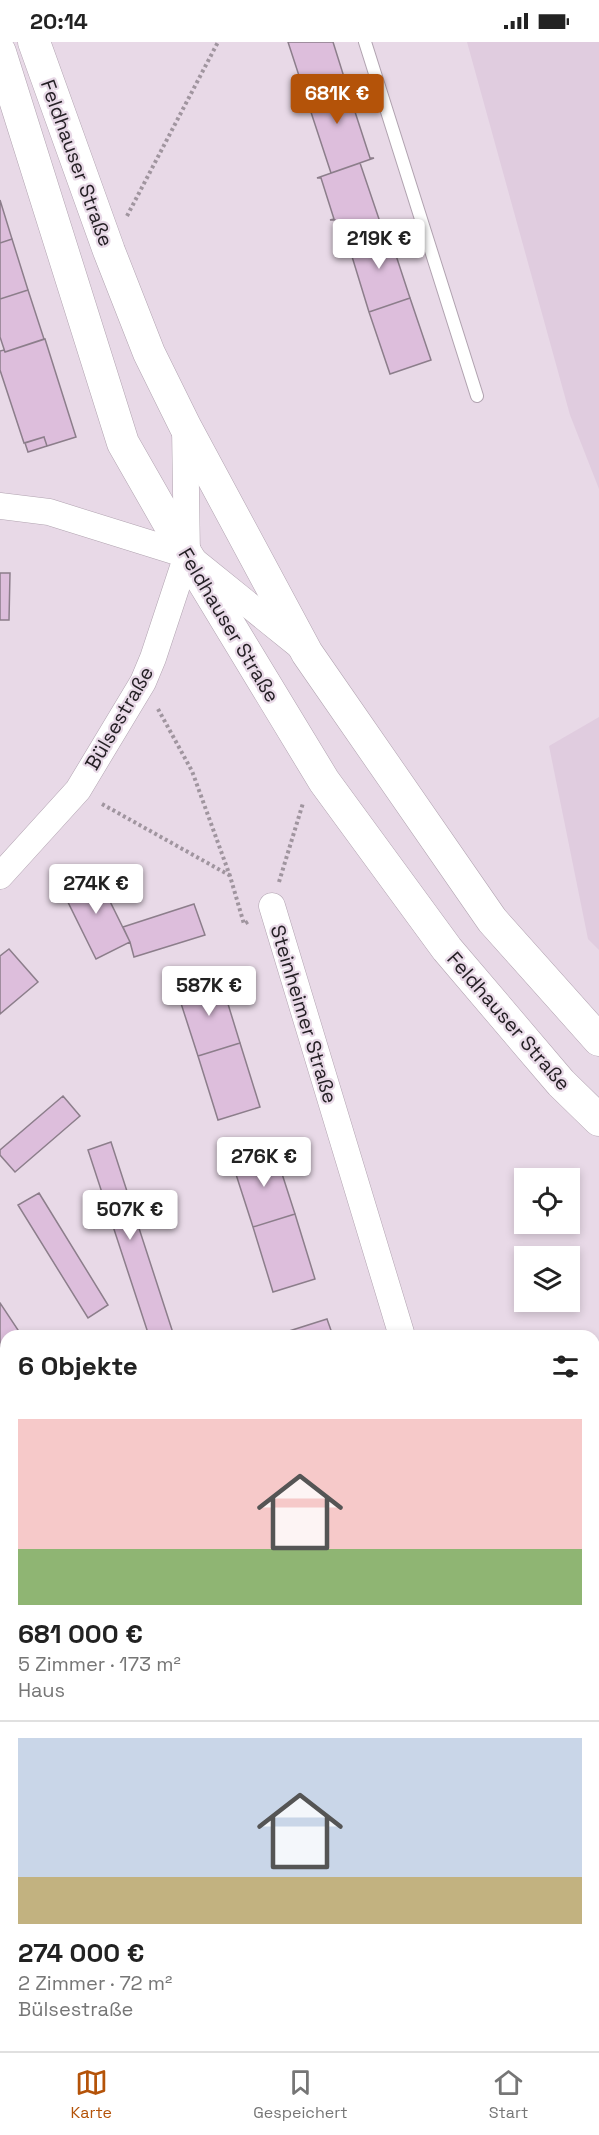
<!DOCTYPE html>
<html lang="de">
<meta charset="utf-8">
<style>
:root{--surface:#fff;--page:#f2f2f2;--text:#222;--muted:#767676;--line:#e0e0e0;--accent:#b45309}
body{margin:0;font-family:"Space Grotesk",sans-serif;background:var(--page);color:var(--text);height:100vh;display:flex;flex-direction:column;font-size:22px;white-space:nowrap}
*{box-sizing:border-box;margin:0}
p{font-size:20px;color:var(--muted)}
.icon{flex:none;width:33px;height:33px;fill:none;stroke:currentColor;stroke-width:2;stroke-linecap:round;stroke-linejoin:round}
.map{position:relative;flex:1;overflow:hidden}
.sheet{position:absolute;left:0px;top:1288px;width:600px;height:722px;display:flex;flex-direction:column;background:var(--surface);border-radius:18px 18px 0 0;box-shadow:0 3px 9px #0003}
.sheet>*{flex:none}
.controls{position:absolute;left:514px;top:1126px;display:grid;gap:12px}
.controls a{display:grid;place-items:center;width:66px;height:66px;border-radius:0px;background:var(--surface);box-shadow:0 3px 9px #0003;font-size:30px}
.price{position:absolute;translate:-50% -51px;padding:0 14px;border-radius:6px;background:#fff;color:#222;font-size:20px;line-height:39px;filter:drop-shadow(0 2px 3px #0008)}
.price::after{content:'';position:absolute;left:50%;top:36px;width:18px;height:14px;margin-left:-9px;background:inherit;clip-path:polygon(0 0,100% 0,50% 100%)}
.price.on{background:var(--accent);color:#fff}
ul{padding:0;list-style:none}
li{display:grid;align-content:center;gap:12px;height:318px;padding:0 18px}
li+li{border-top:2px solid var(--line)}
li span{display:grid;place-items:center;height:186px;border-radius:0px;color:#555}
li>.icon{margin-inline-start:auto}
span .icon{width:108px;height:108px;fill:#fffc;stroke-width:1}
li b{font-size:26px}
h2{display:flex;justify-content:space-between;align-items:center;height:72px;padding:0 18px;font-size:26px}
.status{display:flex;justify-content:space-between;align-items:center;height:42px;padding:0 30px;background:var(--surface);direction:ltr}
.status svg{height:16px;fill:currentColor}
.dock{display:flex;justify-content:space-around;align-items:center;height:84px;border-top:2px solid var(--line);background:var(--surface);font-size:16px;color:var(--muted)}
.dock a{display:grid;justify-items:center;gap:3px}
.dock .on{color:var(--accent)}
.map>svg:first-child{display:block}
.built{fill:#e0ccdf}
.building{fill:#ddbedc;stroke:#8c7e8b;stroke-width:1.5}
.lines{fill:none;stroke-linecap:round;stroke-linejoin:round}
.service-casing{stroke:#b1a3b0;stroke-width:14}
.minor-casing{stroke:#b1a3b0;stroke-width:27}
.tertiary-casing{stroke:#b1a3b0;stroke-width:33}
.path{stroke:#a0959f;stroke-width:4;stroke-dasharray:3 3;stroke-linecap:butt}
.service{stroke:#fff;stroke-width:12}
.minor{stroke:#fff;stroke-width:26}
.tertiary{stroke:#fff;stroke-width:32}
.labels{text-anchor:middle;stroke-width:4.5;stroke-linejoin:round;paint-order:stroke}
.street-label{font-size:20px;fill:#252025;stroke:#e8d9e7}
</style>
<div class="status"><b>20:14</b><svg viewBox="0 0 49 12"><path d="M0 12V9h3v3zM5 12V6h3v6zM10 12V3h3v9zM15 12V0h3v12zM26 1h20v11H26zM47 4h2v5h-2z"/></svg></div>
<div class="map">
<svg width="599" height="2009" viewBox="0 0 599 2009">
<rect width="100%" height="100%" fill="#e8d9e7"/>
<path class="built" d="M467 0H599V447L570 373Z
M599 675V908L588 897 549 704Z"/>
<path class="building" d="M288 0H333L344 35 304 49Z
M344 36 370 116H374L331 131 304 49Z
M360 121 381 183 390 182 362 189 367 202 341 211 344 208 339 190 335 192 338 190 335 178H330L334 177 321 136H317Z
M0 158 12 197 0 201Z
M386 183 410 256 369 270 350 208 368 203 363 189Z
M12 197 28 248 0 257V201Z
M28 248 44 297 5 310 0 295V257Z
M410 256 431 318 390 332 369 270Z
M45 297 76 395 47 404 44 395 24 401 0 328V309L4 308 5 310Z
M44 395 47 404 28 410 25 401Z
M0 531H10L9 578H0Z
M95 829 130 900 96 917 61 846Z
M194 862 205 893 134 915 130 900 123 885Z
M9 907 38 940 0 972V914Z
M220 936 240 1001 198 1014 177 949Z
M240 1001 260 1065 218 1078 198 1014Z
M63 1054 80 1074 15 1130 0 1113V1108Z
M111 1100 174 1294H149L88 1108Z
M274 1107 295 1172 253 1185 232 1120Z
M39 1151 108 1263 88 1276 18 1163Z
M295 1172 315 1237 273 1250 253 1185Z
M0 1261 22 1294H6L5 1348 0 1341Z
M327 1277 333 1294H288L286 1290Z
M6 1412V1491L5 1492 0 1481V1415Z
M385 2004H406L408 2009H369Z
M135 2008 200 2009H135Z"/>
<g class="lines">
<defs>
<path id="service" d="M365 0 477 354"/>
<path id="minor" d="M0 464 49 470 187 513 302 606
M0 834 78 748 143 640 153 616 187 513 185 385
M272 864 402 1294
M0 1980H6
M245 2004 246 2009"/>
<path id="tertiary" d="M34 0 109 209 149 311 185 384 307 611 492 878 599 998
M0 10 123 401 187 513 324 739 447 907 561 1041 599 1078"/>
</defs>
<use href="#service" class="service-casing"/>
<use href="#minor" class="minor-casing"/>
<use href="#tertiary" class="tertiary-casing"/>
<path class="path" d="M127 174 218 0
M158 667 192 729 230 834 244 882 249 879
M102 762 229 833
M279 840 303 761"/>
<use href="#service" class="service"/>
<use href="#minor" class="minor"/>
<use href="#tertiary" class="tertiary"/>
</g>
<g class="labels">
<g class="street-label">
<text transform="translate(77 121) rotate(70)" y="7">Feldhauser Straße</text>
<text transform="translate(229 583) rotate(59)" y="7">Feldhauser Straße</text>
<text transform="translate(119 676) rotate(-60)" y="7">Bülsestraße</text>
<text transform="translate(304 972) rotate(73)" y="7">Steinheimer Straße</text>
<text transform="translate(509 979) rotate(49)" y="7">Feldhauser Straße</text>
</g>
</g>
</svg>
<div class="controls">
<a><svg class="icon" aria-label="locate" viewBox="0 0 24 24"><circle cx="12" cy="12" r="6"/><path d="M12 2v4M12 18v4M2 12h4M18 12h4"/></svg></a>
<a><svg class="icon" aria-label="layers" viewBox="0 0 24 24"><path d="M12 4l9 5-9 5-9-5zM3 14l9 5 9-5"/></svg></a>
</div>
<b class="price on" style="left:337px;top:83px">681K €</b>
<b class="price" style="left:379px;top:228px">219K €</b>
<b class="price" style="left:96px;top:873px">274K €</b>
<b class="price" style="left:209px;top:975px">587K €</b>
<b class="price" style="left:264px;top:1146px">276K €</b>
<b class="price" style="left:130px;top:1199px">507K €</b>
<section class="sheet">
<h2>6 Objekte<svg class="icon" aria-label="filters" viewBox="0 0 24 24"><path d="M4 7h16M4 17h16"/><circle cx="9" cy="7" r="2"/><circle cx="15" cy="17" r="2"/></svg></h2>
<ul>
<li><span style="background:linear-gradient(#f6c9c9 70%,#8fb573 0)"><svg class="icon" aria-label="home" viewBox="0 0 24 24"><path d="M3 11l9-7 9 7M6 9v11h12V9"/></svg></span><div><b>681 000 €</b><p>5 Zimmer · 173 m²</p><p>Haus</p></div></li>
<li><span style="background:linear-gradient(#c9d6e8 75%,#c2b280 0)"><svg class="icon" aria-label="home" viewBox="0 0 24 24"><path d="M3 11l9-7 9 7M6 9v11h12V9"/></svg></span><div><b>274 000 €</b><p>2 Zimmer · 72 m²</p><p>Bülsestraße</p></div></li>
</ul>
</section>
</div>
<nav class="dock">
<a class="on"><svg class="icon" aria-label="map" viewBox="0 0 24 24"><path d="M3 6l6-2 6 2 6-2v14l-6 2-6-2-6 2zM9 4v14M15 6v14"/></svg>Karte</a>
<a><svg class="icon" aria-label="saved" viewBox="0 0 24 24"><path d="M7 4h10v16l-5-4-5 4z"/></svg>Gespeichert</a>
<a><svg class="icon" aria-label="home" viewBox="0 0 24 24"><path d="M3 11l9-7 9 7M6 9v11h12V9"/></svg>Start</a>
</nav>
